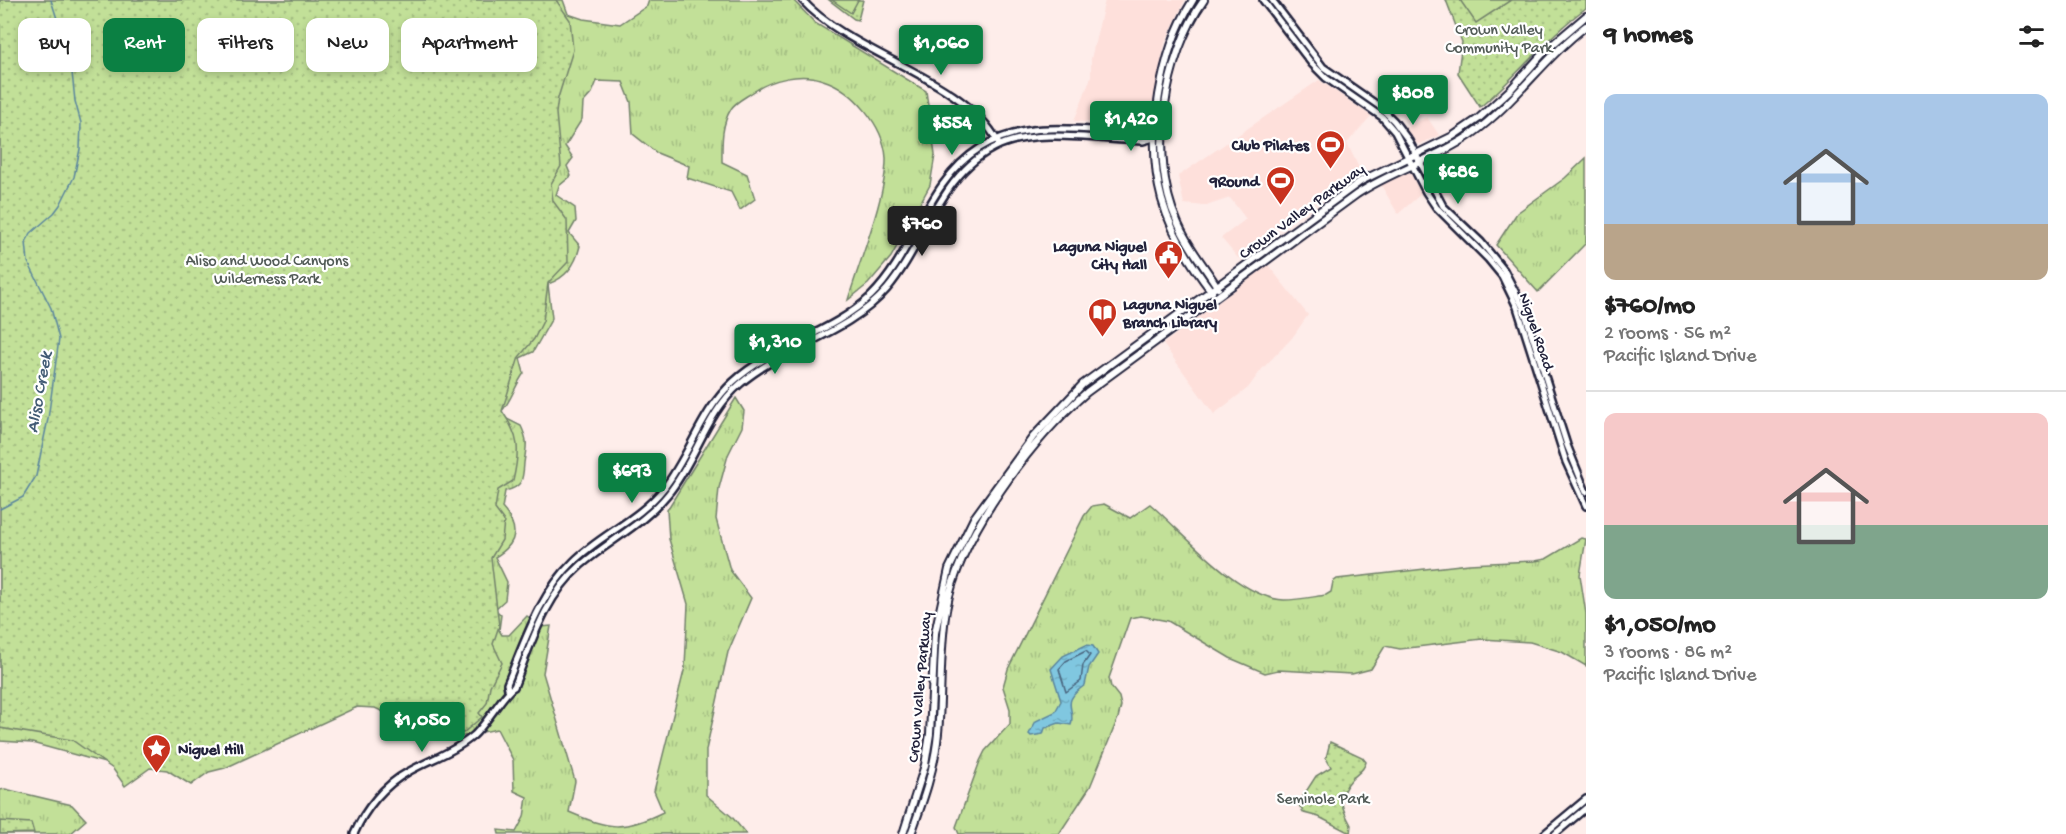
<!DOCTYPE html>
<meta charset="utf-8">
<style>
:root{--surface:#fff;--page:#f2f2f2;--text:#222;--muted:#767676;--line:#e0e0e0;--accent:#0b8043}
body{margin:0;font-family:"Gochi Hand",sans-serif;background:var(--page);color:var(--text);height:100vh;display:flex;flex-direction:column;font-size:22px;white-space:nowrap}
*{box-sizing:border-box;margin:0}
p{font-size:20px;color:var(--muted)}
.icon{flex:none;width:33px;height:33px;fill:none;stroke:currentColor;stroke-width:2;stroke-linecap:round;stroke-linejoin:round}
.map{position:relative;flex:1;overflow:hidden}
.details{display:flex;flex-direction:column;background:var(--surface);width:480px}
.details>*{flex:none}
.hud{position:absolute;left:18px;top:18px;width:570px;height:54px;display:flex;gap:12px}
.price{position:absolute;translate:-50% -51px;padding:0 14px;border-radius:6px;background:var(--accent);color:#fff;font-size:20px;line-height:39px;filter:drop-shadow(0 2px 3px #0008)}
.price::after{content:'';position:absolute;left:50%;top:36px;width:18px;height:14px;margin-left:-9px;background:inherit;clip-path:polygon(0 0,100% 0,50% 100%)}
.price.on{background:#222;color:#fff}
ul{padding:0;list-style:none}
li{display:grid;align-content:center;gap:12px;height:318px;padding:0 18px}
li+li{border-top:2px solid var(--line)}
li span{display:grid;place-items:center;height:186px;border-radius:12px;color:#555}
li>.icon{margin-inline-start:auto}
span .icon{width:108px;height:108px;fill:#fffc;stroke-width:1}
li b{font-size:26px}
h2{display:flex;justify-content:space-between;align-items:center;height:72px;padding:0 18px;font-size:26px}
.pill{padding:0 21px;border-radius:12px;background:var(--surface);box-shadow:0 3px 9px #0003;font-size:21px;line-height:54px}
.pill.on{background:var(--accent);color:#fff}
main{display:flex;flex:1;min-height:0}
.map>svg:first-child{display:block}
.built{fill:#fee0db}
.grass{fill:url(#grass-tufts);stroke:#72816a;stroke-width:1.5}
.park{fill:url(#park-dots);stroke:#72816a;stroke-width:1.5}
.pitch{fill:#c2e098;stroke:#72816a;stroke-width:1.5}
.water{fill:url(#water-ripples);stroke:#5a859e;stroke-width:1.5}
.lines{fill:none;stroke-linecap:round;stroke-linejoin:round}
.shore{stroke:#48647d;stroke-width:1.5}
.stream{stroke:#5a859e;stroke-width:1.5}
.secondary-casing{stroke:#22223b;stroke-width:10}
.primary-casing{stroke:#22223b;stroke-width:10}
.secondary{stroke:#fff;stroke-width:5}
.primary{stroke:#fff;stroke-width:6}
.labels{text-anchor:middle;stroke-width:4.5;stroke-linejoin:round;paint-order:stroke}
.park-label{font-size:16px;fill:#525b57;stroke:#fff}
.poi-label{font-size:16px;font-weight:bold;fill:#22223b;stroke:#fff;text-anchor:end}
.street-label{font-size:16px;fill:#22223b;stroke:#fff}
.water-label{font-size:18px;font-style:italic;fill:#435c75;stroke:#fff}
</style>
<main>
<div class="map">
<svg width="1586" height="834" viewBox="0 0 1586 834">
<defs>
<pattern id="grass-tufts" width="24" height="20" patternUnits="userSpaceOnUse" patternTransform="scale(1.5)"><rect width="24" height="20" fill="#c2e098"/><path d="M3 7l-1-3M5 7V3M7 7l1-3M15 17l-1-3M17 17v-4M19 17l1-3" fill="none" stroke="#a6c084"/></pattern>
<pattern id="park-dots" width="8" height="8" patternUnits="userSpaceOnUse" patternTransform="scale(1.5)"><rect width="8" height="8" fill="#c2e098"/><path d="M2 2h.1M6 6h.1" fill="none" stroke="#a6c084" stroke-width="1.8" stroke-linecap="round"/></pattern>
<pattern id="water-ripples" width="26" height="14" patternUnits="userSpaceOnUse" patternTransform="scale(1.5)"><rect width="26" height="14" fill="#80c7e0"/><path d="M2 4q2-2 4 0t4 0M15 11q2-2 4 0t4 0" fill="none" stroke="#6eabc1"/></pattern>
</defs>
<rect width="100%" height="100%" fill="#feedea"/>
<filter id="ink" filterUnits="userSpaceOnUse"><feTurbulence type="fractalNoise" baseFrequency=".0167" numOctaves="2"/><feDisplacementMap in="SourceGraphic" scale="12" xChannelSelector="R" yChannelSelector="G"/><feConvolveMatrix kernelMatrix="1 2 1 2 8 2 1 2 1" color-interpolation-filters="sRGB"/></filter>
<g filter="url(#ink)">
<path class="built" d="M1105 0H1185L1165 43 1147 127 1074 121 1091 77V59Z
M1319 80 1371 116 1347 143 1359 168 1238 258 1221 238 1246 219 1230 198 1206 206 1184 204 1178 176Z
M1427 117 1439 135 1420 144 1415 143 1405 128Z
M1405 173H1411L1421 194 1398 214 1381 185Z
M1268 265 1308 315 1292 338 1262 369 1248 388 1214 414 1163 344Z"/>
<path class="grass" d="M0 0H563L568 14 583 19 620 24 647 6 649 0H793L815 23 926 91 935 155 930 185 891 257 868 284 848 300C859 263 887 194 886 158 884 126 853 89 823 80 801 72 772 79 753 92 746 97 735 102 731 109 721 125 722 144 722 162L747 174 755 199 740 210 731 192 687 178 689 166 657 153 633 134 631 102 623 82 597 81 592 93 583 103 582 119 565 146 573 158 567 166 571 176 559 186 556 195 575 208 576 221 569 233 580 246C576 264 566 278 548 284L552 318 533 352 520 358 524 373C514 387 512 400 501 412L503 417 521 426C529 443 526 447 524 463 523 479 523 487 505 491L502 508C519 527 519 543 495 557L507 582 505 600 495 609 501 615 499 630 502 635H509L527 616 541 627 551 626 543 673 575 781 569 812C609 829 623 832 663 812L654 791 685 667 688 604 669 539 667 510 736 398 744 411 742 427 728 455 719 488 716 519 730 570 751 598 728 652 706 750V795L732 817 746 834H499L498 830 516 832 524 817 527 797 514 791 513 760 497 729 454 738 442 725 425 724C413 709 401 703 383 701L116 766 32 743 0 741Z
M1586 158V243L1538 292 1496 245 1517 213 1565 178Z
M1104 504 1130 518 1150 504C1183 532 1238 598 1284 600 1298 600 1312 597 1326 595L1331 592 1333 582 1337 579 1469 564 1535 561 1546 559 1581 538 1586 539 1580 575 1586 614V666L1562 652 1530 642 1482 639 1400 649 1385 646 1371 669 1352 674 1278 670 1265 673 1230 658 1168 621 1141 616 1130 618 1109 678 1111 687 1119 697 1121 706 1118 718 1090 787 1059 834H959L956 827 980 761 985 751 1010 724V709L1003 687 1008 669 1084 516 1092 506Z
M5 789 72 805 86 820 70 834H0V790Z"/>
<path class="park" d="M0 0H556L570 20 573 50 558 98 556 113 561 166 551 184 553 201 567 220 568 262 548 283 543 321 534 339 519 357 502 411C520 437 520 450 513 481L498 490 495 509 504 521 502 540 491 558 499 626 493 644 502 663 490 686 487 703 479 713 482 717 463 733 398 703 388 714 375 708 357 707 225 768 209 772 191 785 167 770 150 768 125 786 113 769 72 740 0 728Z
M829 0H863L858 20 854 19Z
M1446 0H1586V8C1546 37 1518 76 1480 107L1458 73 1462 42Z
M1330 742 1362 757 1366 762C1364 771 1356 774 1351 780 1336 797 1342 809 1351 825L1350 833 1319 817 1304 813 1298 804 1316 776 1331 767 1326 758Z
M0 821 31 823 34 833 0 834Z"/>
<path class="pitch" d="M832 0H858L851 13Z
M1460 0H1511L1476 23Z"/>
<path class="water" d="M1086 645 1093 646 1098 654 1089 667 1085 685C1059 704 1076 706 1071 725L1059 723 1045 728 1043 734 1031 736 1029 734 1036 721 1055 712 1061 701 1051 669 1063 656Z"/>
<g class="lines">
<path class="shore" d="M1086 651 1090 655 1083 665 1081 681 1066 692 1059 669 1066 661Z"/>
<path class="stream" d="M0 509 23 497 36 476 48 419 59 339 51 308 28 262 26 242 31 233 54 213 60 205 74 177 80 149 81 123 75 101 71 63 51 0"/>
<defs>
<path id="secondary" d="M802 0C853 56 962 76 998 142
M1263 0 1312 64 1326 78 1382 117 1395 132 1426 192 1436 207 1488 259 1502 276 1517 307 1566 462 1586 506
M1272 0 1323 67 1379 106 1394 121 1409 141 1443 206 1481 242 1504 270 1523 307 1567 445 1586 492
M508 689 507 684C525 641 539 595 573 562 601 534 639 520 664 488 690 455 701 411 733 382 773 345 831 334 871 296 915 253 926 182 980 148 1029 117 1089 132 1144 133L1153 137
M354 834C365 809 384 785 408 772 429 760 454 752 473 736 486 725 505 691 514 687 531 644 545 596 581 565 610 540 644 524 668 494 696 460 706 413 740 384 784 346 847 335 887 289 926 243 940 171 1000 145 1039 128 1100 140 1143 141L1154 138
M1544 834 1586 799
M1555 834 1586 808"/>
<path id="primary" d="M1193 0C1174 30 1165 60 1159 95 1146 176 1162 227 1212 292
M1204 0C1164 56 1148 157 1177 221 1187 246 1204 265 1218 288
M903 834 925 765 930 734 935 633 949 569 974 518 1033 437 1083 384 1361 181 1453 136 1478 119 1511 89 1546 50 1586 16
M911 834C923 801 935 768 938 733 942 692 939 651 946 610 959 535 1030 441 1087 392L1357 194C1393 170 1436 159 1472 134 1515 103 1544 58 1586 26"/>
</defs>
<use href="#secondary" class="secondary-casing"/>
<use href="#primary" class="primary-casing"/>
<use href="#secondary" class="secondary"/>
<use href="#primary" class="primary"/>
</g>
</g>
<defs>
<symbol id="stadium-pin" viewBox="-11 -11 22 30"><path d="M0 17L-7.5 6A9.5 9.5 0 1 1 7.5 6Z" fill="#c8321e" stroke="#fff"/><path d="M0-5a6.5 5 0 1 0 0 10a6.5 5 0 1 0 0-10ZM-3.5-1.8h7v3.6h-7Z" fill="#fff"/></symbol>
<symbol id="civic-pin" viewBox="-11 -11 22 30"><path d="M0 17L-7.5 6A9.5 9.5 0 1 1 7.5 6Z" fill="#c8321e" stroke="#fff"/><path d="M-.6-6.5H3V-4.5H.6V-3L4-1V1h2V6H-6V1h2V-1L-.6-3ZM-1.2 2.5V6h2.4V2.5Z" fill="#fff"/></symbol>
<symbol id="library-pin" viewBox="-11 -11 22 30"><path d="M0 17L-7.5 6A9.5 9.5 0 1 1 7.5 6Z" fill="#c8321e" stroke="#fff"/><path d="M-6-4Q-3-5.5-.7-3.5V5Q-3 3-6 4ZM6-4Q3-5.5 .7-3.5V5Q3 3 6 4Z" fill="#fff"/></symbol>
<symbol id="sight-pin" viewBox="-11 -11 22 30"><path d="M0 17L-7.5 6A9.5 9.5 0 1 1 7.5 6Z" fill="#c8321e" stroke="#fff"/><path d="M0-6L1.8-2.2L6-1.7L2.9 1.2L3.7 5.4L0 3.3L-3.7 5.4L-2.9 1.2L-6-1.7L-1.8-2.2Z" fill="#fff"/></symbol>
</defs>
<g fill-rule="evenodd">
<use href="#stadium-pin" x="1314" y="128" width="33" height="45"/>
<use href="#stadium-pin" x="1264" y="164" width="33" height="45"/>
<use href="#civic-pin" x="1152" y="238" width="33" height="45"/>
<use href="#library-pin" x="1086" y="296" width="33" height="45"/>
<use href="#sight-pin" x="140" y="732" width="33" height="45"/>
</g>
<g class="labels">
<g class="park-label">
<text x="1499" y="34">Crown Valley<tspan x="1499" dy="18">Community Park</tspan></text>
<text x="267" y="265">Aliso and Wood Canyons<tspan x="267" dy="18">Wilderness Park</tspan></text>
<text x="1323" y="803">Seminole Park</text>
</g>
<g class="poi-label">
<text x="1309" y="150">Club Pilates</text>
<text x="1259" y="186">9Round</text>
<text x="1147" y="251">Laguna Niguel<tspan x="1147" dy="18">City Hall</tspan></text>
<text x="1123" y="309" text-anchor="start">Laguna Niguel<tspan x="1123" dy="18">Branch Library</tspan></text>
<text x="178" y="754" text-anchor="start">Niguel Hill</text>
</g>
<g class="street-label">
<text transform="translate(1301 210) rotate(-36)" y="6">Crown Valley Parkway</text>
<text transform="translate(1538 331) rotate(71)" y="6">Niguel Road</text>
<text transform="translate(918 687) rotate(-85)" y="6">Crown Valley Parkway</text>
</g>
<g class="water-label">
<text transform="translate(38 392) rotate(-80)" y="6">Aliso Creek</text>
</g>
</g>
</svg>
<b class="price" style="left:941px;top:76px">$1,060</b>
<b class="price" style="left:1413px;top:126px">$808</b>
<b class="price" style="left:1131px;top:152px">$1,420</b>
<b class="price" style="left:952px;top:156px">$554</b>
<b class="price" style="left:1458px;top:205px">$686</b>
<b class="price on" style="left:922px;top:257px">$760</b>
<b class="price" style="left:775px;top:375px">$1,310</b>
<b class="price" style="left:632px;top:504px">$693</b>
<b class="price" style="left:422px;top:753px">$1,050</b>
<div class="hud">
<a class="pill">Buy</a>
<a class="pill on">Rent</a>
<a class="pill">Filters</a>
<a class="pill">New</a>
<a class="pill">Apartment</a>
</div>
</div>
<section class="details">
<h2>9 homes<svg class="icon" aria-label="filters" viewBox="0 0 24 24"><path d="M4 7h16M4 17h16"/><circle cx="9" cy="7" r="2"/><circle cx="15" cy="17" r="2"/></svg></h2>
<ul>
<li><span style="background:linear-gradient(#a9c7e8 70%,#b9a48a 0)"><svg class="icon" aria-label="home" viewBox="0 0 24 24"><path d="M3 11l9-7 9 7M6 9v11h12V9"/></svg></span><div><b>$760/mo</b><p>2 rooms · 56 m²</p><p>Pacific Island Drive</p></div></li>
<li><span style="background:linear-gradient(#f6c9c9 60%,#7fa58c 0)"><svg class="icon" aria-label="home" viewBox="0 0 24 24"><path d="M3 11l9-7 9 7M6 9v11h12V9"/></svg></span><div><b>$1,050/mo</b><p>3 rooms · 86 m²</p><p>Pacific Island Drive</p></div></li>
</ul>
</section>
</main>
